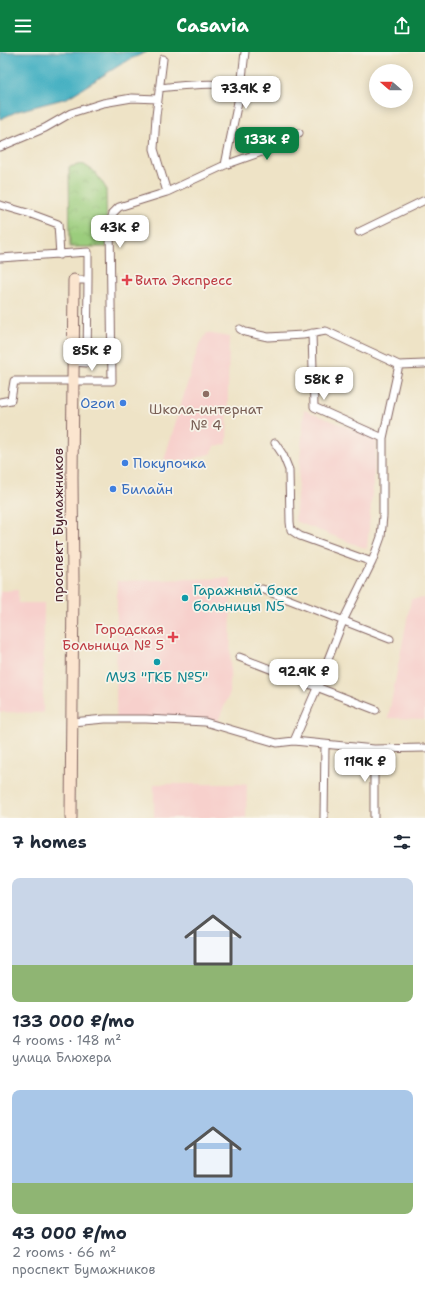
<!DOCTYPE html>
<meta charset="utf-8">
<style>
:root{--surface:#fff;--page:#f6f6f7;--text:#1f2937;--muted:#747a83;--accent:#0b8043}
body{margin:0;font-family:"Shantell Sans",sans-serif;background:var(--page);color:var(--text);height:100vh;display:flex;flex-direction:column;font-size:15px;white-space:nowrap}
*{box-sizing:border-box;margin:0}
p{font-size:13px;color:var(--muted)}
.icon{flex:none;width:22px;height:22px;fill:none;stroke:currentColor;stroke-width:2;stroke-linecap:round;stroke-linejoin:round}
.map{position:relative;height:766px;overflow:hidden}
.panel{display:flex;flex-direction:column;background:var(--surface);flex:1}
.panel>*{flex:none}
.needle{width:26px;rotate:290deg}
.controls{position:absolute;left:369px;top:12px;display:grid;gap:8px}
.controls a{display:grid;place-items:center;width:44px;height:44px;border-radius:50%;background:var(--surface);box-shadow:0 2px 10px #0003;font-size:20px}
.price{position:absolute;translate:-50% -34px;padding:0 9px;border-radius:8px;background:#fff;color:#222;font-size:13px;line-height:26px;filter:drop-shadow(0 1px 2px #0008)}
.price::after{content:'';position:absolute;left:50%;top:24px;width:12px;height:9px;margin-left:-6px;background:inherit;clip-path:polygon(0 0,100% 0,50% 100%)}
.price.selected{background:var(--accent);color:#fff}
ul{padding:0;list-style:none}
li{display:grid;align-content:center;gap:8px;height:212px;padding:0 12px}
li span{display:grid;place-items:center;height:124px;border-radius:8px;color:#555}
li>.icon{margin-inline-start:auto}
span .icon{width:72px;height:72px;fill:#fffc;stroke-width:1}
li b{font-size:17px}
h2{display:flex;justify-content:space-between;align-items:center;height:48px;padding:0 12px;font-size:17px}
header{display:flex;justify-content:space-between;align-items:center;height:52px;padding:0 12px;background:var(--accent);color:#fff;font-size:18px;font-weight:700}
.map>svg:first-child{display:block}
.built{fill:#f7d0cc}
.park{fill:url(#park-crowns);stroke:#727654}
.water{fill:#44b0c2;stroke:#476876}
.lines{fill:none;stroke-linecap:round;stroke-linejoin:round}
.street-casing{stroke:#836461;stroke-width:9}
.secondary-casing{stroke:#836461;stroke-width:13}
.street{stroke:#fff;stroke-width:7}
.secondary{stroke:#fbe5cf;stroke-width:11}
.health-dot{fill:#e0444e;stroke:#f7f3e8;stroke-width:1.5}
.education-dot{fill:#8d6e63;stroke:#f7f3e8;stroke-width:1.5}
.shop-dot{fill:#3f7fe0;stroke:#f7f3e8;stroke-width:1.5}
.culture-dot{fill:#0f9aa8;stroke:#f7f3e8;stroke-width:1.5}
.labels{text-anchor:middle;stroke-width:3.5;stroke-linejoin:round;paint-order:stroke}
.health-label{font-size:14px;fill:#be3a42;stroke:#f7f3e8;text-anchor:start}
.shop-label{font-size:14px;fill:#366cbe;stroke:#f7f3e8;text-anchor:start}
.education-label{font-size:14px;fill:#785e54;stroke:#f7f3e8}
.street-label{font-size:14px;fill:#4a1f2b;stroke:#f7f3e8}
.culture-label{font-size:14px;fill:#0d838f;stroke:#f7f3e8;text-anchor:start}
</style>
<header><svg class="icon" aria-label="menu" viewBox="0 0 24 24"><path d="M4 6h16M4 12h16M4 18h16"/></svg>Casavia<svg class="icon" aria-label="share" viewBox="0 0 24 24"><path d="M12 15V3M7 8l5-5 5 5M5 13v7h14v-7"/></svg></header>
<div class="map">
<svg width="425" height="766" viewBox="0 0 425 766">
<defs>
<pattern id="park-crowns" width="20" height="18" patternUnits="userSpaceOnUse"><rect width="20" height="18" fill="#9bcd7d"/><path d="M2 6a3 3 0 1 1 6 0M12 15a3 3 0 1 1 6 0" fill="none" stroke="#87b06c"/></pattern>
</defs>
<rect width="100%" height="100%" fill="#f7f3e8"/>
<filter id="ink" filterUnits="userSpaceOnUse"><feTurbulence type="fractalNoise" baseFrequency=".025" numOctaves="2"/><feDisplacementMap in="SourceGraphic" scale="8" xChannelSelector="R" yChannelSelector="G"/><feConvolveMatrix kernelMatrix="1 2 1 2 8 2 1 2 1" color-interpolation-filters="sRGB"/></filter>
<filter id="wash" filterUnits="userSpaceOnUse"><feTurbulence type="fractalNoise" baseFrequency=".012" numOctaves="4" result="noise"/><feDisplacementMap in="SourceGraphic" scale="16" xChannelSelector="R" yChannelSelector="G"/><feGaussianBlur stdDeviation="0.9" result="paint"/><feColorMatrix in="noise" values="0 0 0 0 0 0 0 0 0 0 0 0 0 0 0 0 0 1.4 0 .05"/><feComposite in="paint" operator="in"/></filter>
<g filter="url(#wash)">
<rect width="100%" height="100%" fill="#eee3c6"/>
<path class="built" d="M207 281 229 285 227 392 214 394 212 401 188 409 164 408 199 293Z
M304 358 377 387 367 497 295 469Z
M231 526 230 641 218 669 116 671 117 529Z
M18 538V551H44L43 661 0 660V539Z
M425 546V667L388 666 411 547Z
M154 732H247L246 766H154Z"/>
<path class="park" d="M83 112 95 120 106 136 107 195H70L69 115Z"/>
<path class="water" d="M0 0H147L128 8 67 46 18 59 0 67Z"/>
</g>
<g filter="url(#ink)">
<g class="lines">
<defs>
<path id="street" d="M159 36C187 33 214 30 241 35
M0 95 45 76 71 61 103 51 132 46 158 47
M225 113 241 35 245 0
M167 140 225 113 273 96 299 81
M0 153 31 162 58 172 60 203
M359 180 425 148
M0 206 88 200V228H74
M240 277 245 280 268 285 303 283 326 279 399 313 425 312
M312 281 314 355 383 386
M73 310 87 311 88 228
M0 350 11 348 14 329H112L110 172 113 161 119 155 167 140 154 97 156 64 163 7
M275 391 283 403 289 418 290 470 291 478 300 484 372 510
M262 537 390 587
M239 605 376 658
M72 670 105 667H146L205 670 277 691 294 689 374 697 425 696
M294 689 317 636 343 569 372 510 381 485 383 464V386L399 313
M324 766 325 693
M374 766V697"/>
<path id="secondary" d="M71 766 73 529 72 425 74 228"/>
</defs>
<use href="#street" class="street-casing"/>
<use href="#secondary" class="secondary-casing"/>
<use href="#street" class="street"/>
<use href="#secondary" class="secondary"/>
</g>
</g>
<g class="health-dot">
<path d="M125 222h4v4h4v4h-4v4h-4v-4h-4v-4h4z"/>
<path d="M171 579h4v4h4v4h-4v4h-4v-4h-4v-4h4z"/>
</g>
<circle class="education-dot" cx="206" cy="342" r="4"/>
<g class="shop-dot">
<circle cx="123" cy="351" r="4"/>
<circle cx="125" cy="411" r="4"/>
<circle cx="113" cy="437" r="4"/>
</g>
<g class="culture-dot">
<circle cx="185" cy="546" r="4"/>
<circle cx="157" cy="610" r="4"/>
</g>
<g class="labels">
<g class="health-label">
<text x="135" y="233">Вита Экспресс</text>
<text x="164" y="582" text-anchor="end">Городская<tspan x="164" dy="16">Больница № 5</tspan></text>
</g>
<g class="shop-label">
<text x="115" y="356" text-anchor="end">Ozon</text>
<text x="133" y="416">Покупочка</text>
<text x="121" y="442">Билайн</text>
</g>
<g class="education-label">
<text x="206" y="362">Школа-интернат<tspan x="206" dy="16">№ 4</tspan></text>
</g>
<g class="street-label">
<text transform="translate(58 473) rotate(-90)" y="5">проспект Бумажников</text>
</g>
<g class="culture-label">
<text x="193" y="543">Гаражный бокс<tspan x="193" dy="16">больницы N5</tspan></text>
<text x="157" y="630" text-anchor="middle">МУЗ "ГКБ №5"</text>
</g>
</g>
</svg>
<div class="controls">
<a><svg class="needle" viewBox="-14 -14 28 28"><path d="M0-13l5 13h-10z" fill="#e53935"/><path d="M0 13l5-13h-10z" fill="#747a83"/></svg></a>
</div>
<b class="price" style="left:246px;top:58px">73.9K ₽</b>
<b class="price selected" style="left:267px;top:109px">133K ₽</b>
<b class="price" style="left:120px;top:197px">43K ₽</b>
<b class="price" style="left:92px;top:320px">85K ₽</b>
<b class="price" style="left:324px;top:349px">58K ₽</b>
<b class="price" style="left:304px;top:641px">92.9K ₽</b>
<b class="price" style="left:365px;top:731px">119K ₽</b>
</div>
<section class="panel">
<h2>7 homes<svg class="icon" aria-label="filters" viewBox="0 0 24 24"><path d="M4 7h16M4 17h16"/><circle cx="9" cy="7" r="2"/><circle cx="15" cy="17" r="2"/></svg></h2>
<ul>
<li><span style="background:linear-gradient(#c9d6e8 70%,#8fb573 0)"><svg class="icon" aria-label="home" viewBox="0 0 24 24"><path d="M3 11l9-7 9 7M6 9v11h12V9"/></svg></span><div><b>133 000 ₽/mo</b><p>4 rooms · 148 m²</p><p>улица Блюхера</p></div></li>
<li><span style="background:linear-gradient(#a9c7e8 75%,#8fb573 0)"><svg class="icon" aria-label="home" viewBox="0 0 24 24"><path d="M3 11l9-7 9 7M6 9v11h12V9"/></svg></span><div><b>43 000 ₽/mo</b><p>2 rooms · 66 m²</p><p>проспект Бумажников</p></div></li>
</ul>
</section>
